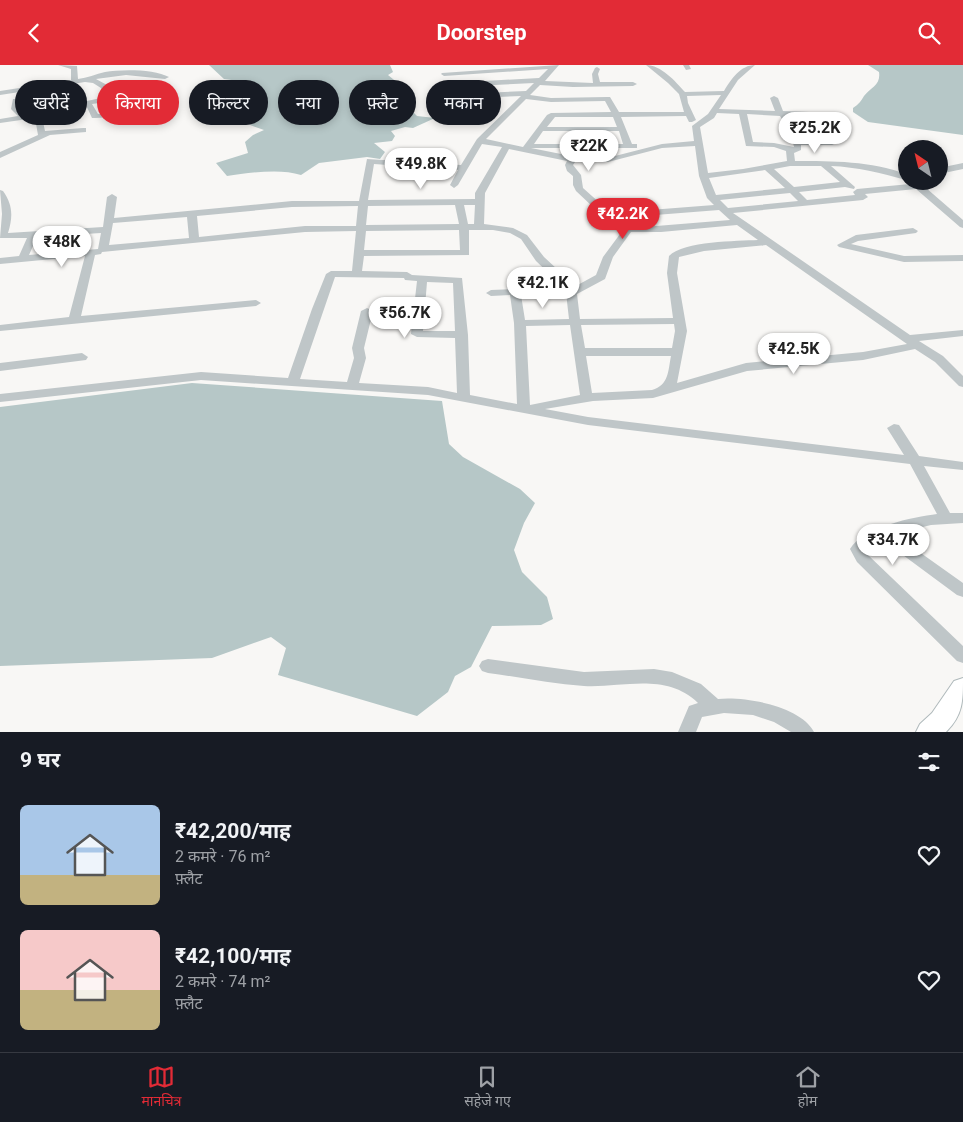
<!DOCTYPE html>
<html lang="hi">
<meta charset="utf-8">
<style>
:root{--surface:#171b24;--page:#242831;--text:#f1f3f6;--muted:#9ea1a6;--line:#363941;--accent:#e22b36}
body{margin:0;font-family:Roboto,"Noto Sans Devanagari",sans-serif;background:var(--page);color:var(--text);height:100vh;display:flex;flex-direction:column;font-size:19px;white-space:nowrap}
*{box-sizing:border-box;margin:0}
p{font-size:16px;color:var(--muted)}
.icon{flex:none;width:28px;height:28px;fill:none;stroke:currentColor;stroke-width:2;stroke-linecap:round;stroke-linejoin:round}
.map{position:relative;height:667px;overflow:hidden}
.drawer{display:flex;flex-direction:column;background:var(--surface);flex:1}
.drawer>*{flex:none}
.banner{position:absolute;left:15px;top:15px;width:500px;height:45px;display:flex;gap:10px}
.needle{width:32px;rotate:325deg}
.controls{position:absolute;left:898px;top:75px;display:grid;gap:10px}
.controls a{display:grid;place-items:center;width:50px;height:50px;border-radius:50%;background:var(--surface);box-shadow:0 2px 8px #0003;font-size:25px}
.price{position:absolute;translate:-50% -42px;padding:0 11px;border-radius:18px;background:#fff;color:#222;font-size:16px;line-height:32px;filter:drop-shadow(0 1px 2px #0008)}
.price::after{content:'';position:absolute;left:50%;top:30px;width:15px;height:11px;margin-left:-8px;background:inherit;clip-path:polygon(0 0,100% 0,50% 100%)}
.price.on{background:var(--accent);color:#fff}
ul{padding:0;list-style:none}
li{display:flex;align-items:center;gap:15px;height:125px;padding:0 20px}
li span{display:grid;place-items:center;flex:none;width:140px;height:100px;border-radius:8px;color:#555}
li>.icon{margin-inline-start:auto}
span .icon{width:60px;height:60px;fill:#fffc;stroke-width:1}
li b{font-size:21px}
h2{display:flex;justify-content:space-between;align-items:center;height:60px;padding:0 20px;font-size:21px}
.pill{padding:0 18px;border-radius:22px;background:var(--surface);box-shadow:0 2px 8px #0003;font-size:18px;line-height:45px}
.pill.on{background:var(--accent);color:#fff}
header{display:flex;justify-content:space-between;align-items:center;height:65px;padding:0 20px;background:var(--accent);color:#fff;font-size:22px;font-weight:700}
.dock{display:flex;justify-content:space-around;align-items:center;height:70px;border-top:1px solid var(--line);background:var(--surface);font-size:14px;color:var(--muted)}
.dock a{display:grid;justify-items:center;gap:2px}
.dock .on{color:var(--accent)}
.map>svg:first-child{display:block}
.water{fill:#b6c7c7}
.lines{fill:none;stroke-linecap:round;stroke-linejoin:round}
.secondary-casing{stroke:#afb9bb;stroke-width:2}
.street{fill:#bfc6c8;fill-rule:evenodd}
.secondary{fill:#fff;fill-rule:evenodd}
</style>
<header><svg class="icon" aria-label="back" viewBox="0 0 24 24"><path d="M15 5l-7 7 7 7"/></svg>Doorstep<svg class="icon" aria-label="search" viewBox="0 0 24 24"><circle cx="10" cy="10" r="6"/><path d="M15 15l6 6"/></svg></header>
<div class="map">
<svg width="963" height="667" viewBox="0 0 963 667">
<rect width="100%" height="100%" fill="#f8f7f5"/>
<path class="water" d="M209 0H390L393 7 388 10 399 19 406 20 403 25 415 28 405 32 398 31 399 35 392 41 404 45 406 43H409L417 51 435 53 413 63 405 62 391 66 395 71 392 76 374 78 385 87 380 94 367 92 319 98 301 110C280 103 248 108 227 111L216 98 248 88 245 77 253 70 264 65 250 60 258 55 248 49 226 55 220 53 230 48 238 47 222 40 225 37 216 31 229 24 243 21 247 17 224 14Z
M868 0H963V70L868 57 853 47V43C859 39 861 36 864 31 871 22 881 20 879 7Z
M192 318 442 336 449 379 463 392 520 424 535 438 524 458 514 485 522 507 547 532 553 554 541 560 492 561 471 602 455 611 448 627 417 651 278 610 286 583 271 572 212 593 0 601V342Z"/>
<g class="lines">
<defs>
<path id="secondary" d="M963 613C963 636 963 650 946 667H916L920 659 932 648 954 616Z"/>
</defs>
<use href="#secondary" class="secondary-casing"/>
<path class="street" d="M58 0 77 1 78 14C87 13 96 9 105 7 121 4 155 4 169 12L165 14 126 10 96 14 107 20 110 31 106 37 92 39 98 49 154 44 158 46 136 51 95 53H92L86 40 62 45 42 52 45 66 83 63H86V67L50 70 0 93V87L38 70 35 53 0 58V54L18 51 11 44 13 34H19V43L26 49 101 33 102 31 101 23 93 18 85 17 0 30V26L71 15V4Z
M559 0 545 16 593 18 592 9 595 3 597 2 600 4 598 9 600 17H633L637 19 633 21 573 22 540 20 530 30 551 33 607 32H610L619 47H684L679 29 668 18 646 0C661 0 675 16 685 27L724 26C731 14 741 0 755 0L738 15 719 44 775 46 770 33 774 31 778 33 783 46 835 48V52H832L788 51 800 75 832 76 836 78 832 80H801V85L794 88 795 96C833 96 871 96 906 109V115C881 108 857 102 831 101L855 122 854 124 845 122 799 127 807 135 855 130 853 127 857 124 910 119 908 116H918L963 155V163L960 162 916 124 865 129 868 132 863 135 733 148 910 270 963 265V271L919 276 943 291 963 311V322L959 321 935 297 915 284 863 295 747 306 653 333 593 336 545 344 588 352 904 390 887 363 894 359 899 360 919 391 963 397V405L924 401 950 448H963V458L931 460 894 469 963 518V532L957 530 888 479 880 475 866 486 868 490 963 581V598L957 596 857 497 850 484C863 462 913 452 937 449L910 399 588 360 428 330 201 315 0 337V329L201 307 288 313 312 244 326 209 331 206H352L356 166 305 167 102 187 101 189 95 190 81 251 256 235 261 238 256 241 0 266V260L69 252 85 191 0 199V193L19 191 27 173H0L2 149 0 125 3 126C13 140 13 152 8 168L103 162 107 132 112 129 117 132 114 153 292 136H359L367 94 461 100 477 74 521 31 442 34 438 32 439 30 526 26 534 18 451 22 447 20 448 18 539 13 548 4 444 11 441 9 442 8ZM721 30 708 49 692 61 694 76 662 79 615 91 601 92 571 91 531 83H637V79H632L621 52 686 51 689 57H692L696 55 688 38 687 31ZM526 34 551 37 605 36 611 47 551 48 547 50 523 82 486 74ZM717 48 739 49 746 81 774 82 786 86 787 96 743 104 708 108 700 62 714 53ZM747 49 780 51 791 69 794 82 774 78 753 77ZM555 52H613L617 62H547ZM543 66H619L623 79H534ZM482 79 502 82 475 128V134L368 135 374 99 458 105 450 120 454 123 458 120ZM695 81 699 111 707 133 714 140 611 148 583 123 581 110 573 100 575 97H608L662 83ZM509 84 567 96 565 100 567 106 573 111V120L576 126 609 157 623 165 603 192 596 210 574 222 570 216 544 192 527 170 513 163 484 159 485 128ZM790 101H821L840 117 794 122 774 104ZM765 105 785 123 716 130 709 113ZM790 128 798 136 728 143 720 135ZM455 140 459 159 366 160 368 141ZM464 140H475L474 159H468ZM358 141 356 161H305L199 172 197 151 292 142ZM719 145 730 155 644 162 626 160 617 153ZM187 152 189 173 109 180 113 158ZM737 160 758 175C737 176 684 176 669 191L667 208 673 253 580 254 577 229 605 214 613 192 631 167H661ZM459 165 460 185H364L366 166ZM469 165H493L510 168 521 174 536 196 563 222 491 225 486 228 491 231 510 230 514 258 517 339 470 330 468 270 462 213 412 210 407 207 362 206 364 191 469 190ZM101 168 98 184 29 190 37 172ZM766 180 907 279 863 287 746 298 677 318 687 266 677 208 679 192 704 186ZM335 212 404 213 405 215 417 216 411 269 417 272 455 273 457 328 428 322 359 318 366 293 364 283 373 246 367 243 361 246 352 283 354 293 347 317 300 314ZM427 217 453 218 455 266H423ZM566 228 569 254 525 255 521 230ZM674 259 675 266 672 283H585L581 260ZM570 260 580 330 530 340 526 261ZM586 291H671C668 306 669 320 652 325L592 328Z
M683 0H689L691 4 686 5Z
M963 98V104L939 109V103Z
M913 163 918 166 916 168 858 176 851 179 904 191 963 190V196L904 197 839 182 837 180 856 170Z
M82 288 88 292 86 295 0 306V298Z
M488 594 584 607 654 604 672 607 701 619 718 634C744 631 801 641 814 667H791L774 657 753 650 724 648 702 652 696 667H678L689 641 698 638C666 607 623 623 584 621 552 619 520 612 488 608L482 606 479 601 482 596Z"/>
<use href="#secondary" class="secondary"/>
</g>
</svg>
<div class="controls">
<a><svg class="needle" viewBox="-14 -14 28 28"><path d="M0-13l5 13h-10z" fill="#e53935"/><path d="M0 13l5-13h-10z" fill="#9ea1a6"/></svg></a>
</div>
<b class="price" style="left:815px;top:89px">₹25.2K</b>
<b class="price" style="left:589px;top:107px">₹22K</b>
<b class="price" style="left:421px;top:125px">₹49.8K</b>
<b class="price on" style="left:623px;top:175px">₹42.2K</b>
<b class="price" style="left:62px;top:203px">₹48K</b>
<b class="price" style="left:543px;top:244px">₹42.1K</b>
<b class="price" style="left:405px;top:274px">₹56.7K</b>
<b class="price" style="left:794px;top:310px">₹42.5K</b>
<b class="price" style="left:893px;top:501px">₹34.7K</b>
<div class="banner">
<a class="pill">खरीदें</a>
<a class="pill on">किराया</a>
<a class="pill">फ़िल्टर</a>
<a class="pill">नया</a>
<a class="pill">फ़्लैट</a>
<a class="pill">मकान</a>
</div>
</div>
<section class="drawer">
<h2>9 घर<svg class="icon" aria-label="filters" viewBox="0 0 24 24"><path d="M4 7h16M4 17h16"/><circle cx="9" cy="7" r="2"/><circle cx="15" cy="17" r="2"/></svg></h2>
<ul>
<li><span style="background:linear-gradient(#a9c7e8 70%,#c2b280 0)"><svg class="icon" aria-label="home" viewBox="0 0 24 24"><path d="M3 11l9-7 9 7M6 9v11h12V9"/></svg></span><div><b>₹42,200/माह</b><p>2 कमरे · 76 m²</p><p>फ़्लैट</p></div><svg class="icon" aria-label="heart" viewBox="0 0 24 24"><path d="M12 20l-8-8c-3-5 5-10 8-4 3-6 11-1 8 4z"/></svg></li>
<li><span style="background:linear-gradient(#f6c9c9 60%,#c2b280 0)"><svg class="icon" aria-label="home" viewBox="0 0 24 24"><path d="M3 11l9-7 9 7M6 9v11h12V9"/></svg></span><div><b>₹42,100/माह</b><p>2 कमरे · 74 m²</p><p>फ़्लैट</p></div><svg class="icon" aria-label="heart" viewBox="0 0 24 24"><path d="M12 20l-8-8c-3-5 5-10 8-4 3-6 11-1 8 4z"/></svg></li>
</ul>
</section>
<nav class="dock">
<a class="on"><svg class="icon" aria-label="map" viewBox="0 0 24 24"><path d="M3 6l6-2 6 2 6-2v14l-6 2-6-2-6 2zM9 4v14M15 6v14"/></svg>मानचित्र</a>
<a><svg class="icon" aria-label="saved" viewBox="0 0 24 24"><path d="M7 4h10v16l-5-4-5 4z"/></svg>सहेजे गए</a>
<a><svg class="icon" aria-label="home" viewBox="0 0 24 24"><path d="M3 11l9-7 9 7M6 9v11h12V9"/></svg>होम</a>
</nav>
